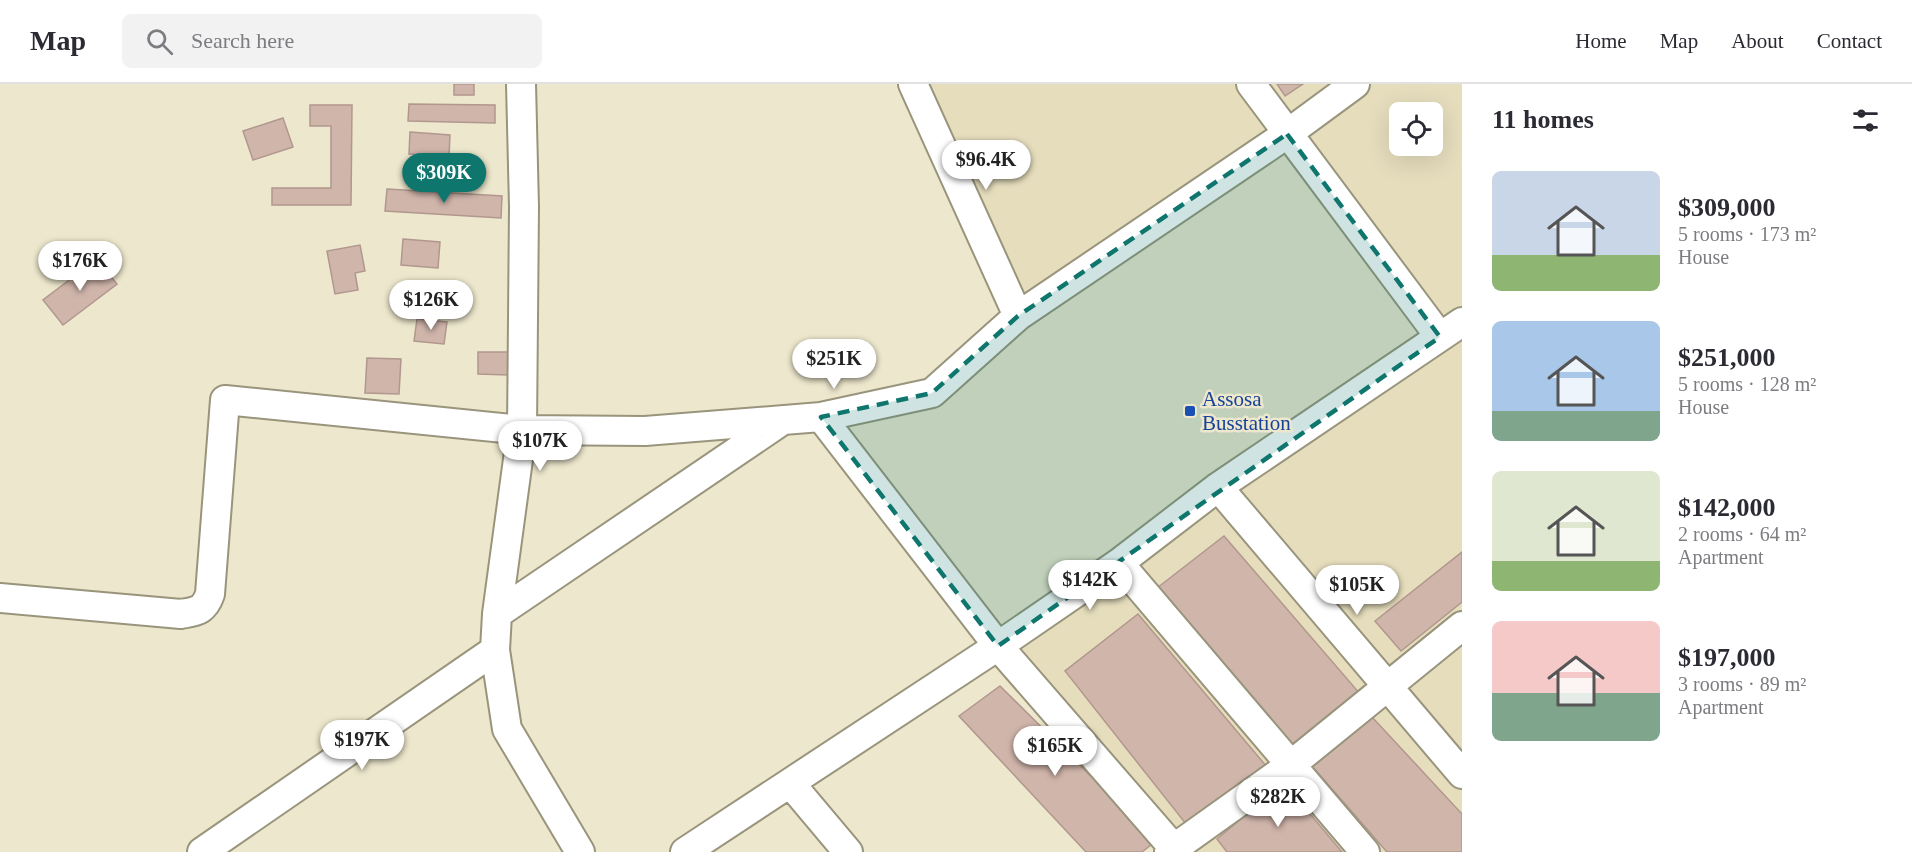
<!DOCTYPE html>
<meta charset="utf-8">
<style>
:root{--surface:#fff;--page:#f2f2f3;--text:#2b2b33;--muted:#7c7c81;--line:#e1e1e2;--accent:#0f766e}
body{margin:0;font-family:Georgia,serif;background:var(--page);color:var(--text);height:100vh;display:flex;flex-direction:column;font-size:22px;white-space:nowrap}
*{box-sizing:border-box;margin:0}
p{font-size:20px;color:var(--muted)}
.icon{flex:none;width:33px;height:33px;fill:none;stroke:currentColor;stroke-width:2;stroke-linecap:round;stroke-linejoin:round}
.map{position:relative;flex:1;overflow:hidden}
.details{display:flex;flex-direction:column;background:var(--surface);width:450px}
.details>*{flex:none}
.tools{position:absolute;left:1389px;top:18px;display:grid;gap:12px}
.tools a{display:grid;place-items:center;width:54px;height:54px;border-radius:9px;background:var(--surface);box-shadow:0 6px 24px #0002;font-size:30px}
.price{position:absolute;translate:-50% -51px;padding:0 14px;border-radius:21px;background:#fff;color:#222;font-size:20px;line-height:39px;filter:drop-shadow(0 2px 3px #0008)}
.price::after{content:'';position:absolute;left:50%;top:36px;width:18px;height:14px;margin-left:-9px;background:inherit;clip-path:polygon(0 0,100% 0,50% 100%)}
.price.active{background:var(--accent);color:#fff}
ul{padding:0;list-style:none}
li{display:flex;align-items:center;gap:18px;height:150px;padding:0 30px}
li span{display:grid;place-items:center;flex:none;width:168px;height:120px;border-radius:9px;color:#555}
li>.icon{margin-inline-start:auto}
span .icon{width:72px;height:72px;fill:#fffc;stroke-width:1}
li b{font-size:26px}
h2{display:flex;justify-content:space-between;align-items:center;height:72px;padding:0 30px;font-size:26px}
header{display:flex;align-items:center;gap:36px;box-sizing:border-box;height:84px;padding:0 30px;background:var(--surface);border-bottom:2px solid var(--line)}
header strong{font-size:28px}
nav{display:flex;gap:33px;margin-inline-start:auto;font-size:21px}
.search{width:420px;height:54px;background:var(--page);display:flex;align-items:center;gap:15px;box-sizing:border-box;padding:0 21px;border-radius:9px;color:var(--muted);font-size:22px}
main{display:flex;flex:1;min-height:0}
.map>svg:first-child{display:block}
.built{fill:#e5ddbc;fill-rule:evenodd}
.building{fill:#d0b5ab;stroke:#b1978d;stroke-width:1.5}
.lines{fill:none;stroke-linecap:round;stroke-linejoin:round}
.minor-casing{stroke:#99947c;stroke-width:32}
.minor{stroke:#fff;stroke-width:28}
.marked{fill:#0f766e;fill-opacity:0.2;stroke:#0f766e;stroke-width:4.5;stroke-dasharray:12 8;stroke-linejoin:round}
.transit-dot{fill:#1a4fb4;stroke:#ede7cd;stroke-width:2}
.labels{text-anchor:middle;stroke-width:5;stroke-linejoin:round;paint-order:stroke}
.transit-label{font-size:21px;fill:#164399;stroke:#ede7cd;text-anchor:start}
</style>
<header>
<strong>Map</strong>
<div class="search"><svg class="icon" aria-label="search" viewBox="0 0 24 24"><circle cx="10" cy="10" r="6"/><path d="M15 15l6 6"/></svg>Search here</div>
<nav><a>Home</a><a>Map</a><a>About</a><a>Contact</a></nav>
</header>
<main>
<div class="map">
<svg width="1462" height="768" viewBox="0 0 1462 768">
<rect width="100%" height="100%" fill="#ede7cd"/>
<path class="built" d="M918 0H1462V768H1183L995 557 1430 249 1290 44 1020 227ZM1400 28H1432V62H1400Z"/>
<path class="building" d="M454 0H474V11H454Z
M1277 0H1303L1285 12Z
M409 20 495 21V39L408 37Z
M310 21H352L351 121H272V104H331V42H310Z
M283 34 293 63 253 76 243 47Z
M410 48 450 51 449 72 409 70Z
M387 105 502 112 501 134 385 127Z
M403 155 440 158 438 184 401 181Z
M360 161 365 187 355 189 358 206 335 210 327 167Z
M97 175 117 200 63 241 43 216Z
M417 235 447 238 444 260 414 257Z
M478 268H508V291L478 290Z
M367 274 401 275 399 310 365 309Z
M1224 452 1361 611 1292 661 1157 504Z
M1462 468V518L1401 567 1375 537Z
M1138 530 1267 683 1190 745 1065 587Z
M1000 602 1156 757 1142 768H1086L959 632Z
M1372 633 1462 730V768H1387L1312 682Z
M1284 699 1342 768H1227L1217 755Z"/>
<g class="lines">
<defs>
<path id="minor" d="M521 0 524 123 522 346 497 530 495 566 507 645 580 768
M913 0 1018 232
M1251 0 1440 253
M821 333 998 562 1177 768
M1218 403 1462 690
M1119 479 1365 768
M0 514 181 530C197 527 204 527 210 510L225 316 522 346 645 347 821 333 932 309 1018 232 1287 50 1355 0
M497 530 783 336
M790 699 848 768
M202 768 495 566
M685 768 998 562 1119 479 1218 403 1462 238
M1169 768 1292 680 1462 542"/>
</defs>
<use href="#minor" class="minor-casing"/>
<use href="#minor" class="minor"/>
</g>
<path class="marked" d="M1287 50 1440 253 998 562 821 333 932 309 1018 232Z"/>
<rect class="transit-dot" x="1184" y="321" width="12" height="12" rx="3"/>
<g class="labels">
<g class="transit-label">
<text x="1202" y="322">Assosa<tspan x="1202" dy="24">Busstation</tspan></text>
</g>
</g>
</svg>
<div class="tools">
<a><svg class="icon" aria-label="locate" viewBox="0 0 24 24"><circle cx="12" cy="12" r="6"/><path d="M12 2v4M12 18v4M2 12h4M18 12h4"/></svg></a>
</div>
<b class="price" style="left:986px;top:107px">$96.4K</b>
<b class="price active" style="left:444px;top:120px">$309K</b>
<b class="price" style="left:80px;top:208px">$176K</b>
<b class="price" style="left:431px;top:247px">$126K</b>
<b class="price" style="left:834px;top:306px">$251K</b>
<b class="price" style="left:540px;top:388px">$107K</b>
<b class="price" style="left:1090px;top:527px">$142K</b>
<b class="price" style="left:1357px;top:532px">$105K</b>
<b class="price" style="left:362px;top:687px">$197K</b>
<b class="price" style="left:1055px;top:693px">$165K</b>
<b class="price" style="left:1278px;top:744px">$282K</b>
</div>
<section class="details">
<h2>11 homes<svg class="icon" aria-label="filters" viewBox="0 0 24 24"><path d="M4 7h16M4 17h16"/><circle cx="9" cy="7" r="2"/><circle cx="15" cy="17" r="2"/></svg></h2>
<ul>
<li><span style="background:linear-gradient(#c9d6e8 70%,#8fb573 0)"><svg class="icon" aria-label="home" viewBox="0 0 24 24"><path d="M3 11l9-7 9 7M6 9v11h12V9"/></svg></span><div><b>$309,000</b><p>5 rooms · 173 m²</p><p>House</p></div></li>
<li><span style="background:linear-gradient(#a9c7e8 75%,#7fa58c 0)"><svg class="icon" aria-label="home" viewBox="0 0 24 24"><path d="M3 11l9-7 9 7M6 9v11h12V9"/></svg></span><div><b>$251,000</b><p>5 rooms · 128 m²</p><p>House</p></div></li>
<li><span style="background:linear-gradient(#dfe7d0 75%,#8fb573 0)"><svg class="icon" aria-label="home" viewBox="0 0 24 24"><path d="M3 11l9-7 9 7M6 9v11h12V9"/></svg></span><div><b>$142,000</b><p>2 rooms · 64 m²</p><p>Apartment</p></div></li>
<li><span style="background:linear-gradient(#f6c9c9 60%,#7fa58c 0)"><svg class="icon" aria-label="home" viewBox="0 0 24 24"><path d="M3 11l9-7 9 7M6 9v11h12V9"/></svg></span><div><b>$197,000</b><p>3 rooms · 89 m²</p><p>Apartment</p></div></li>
</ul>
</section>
</main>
